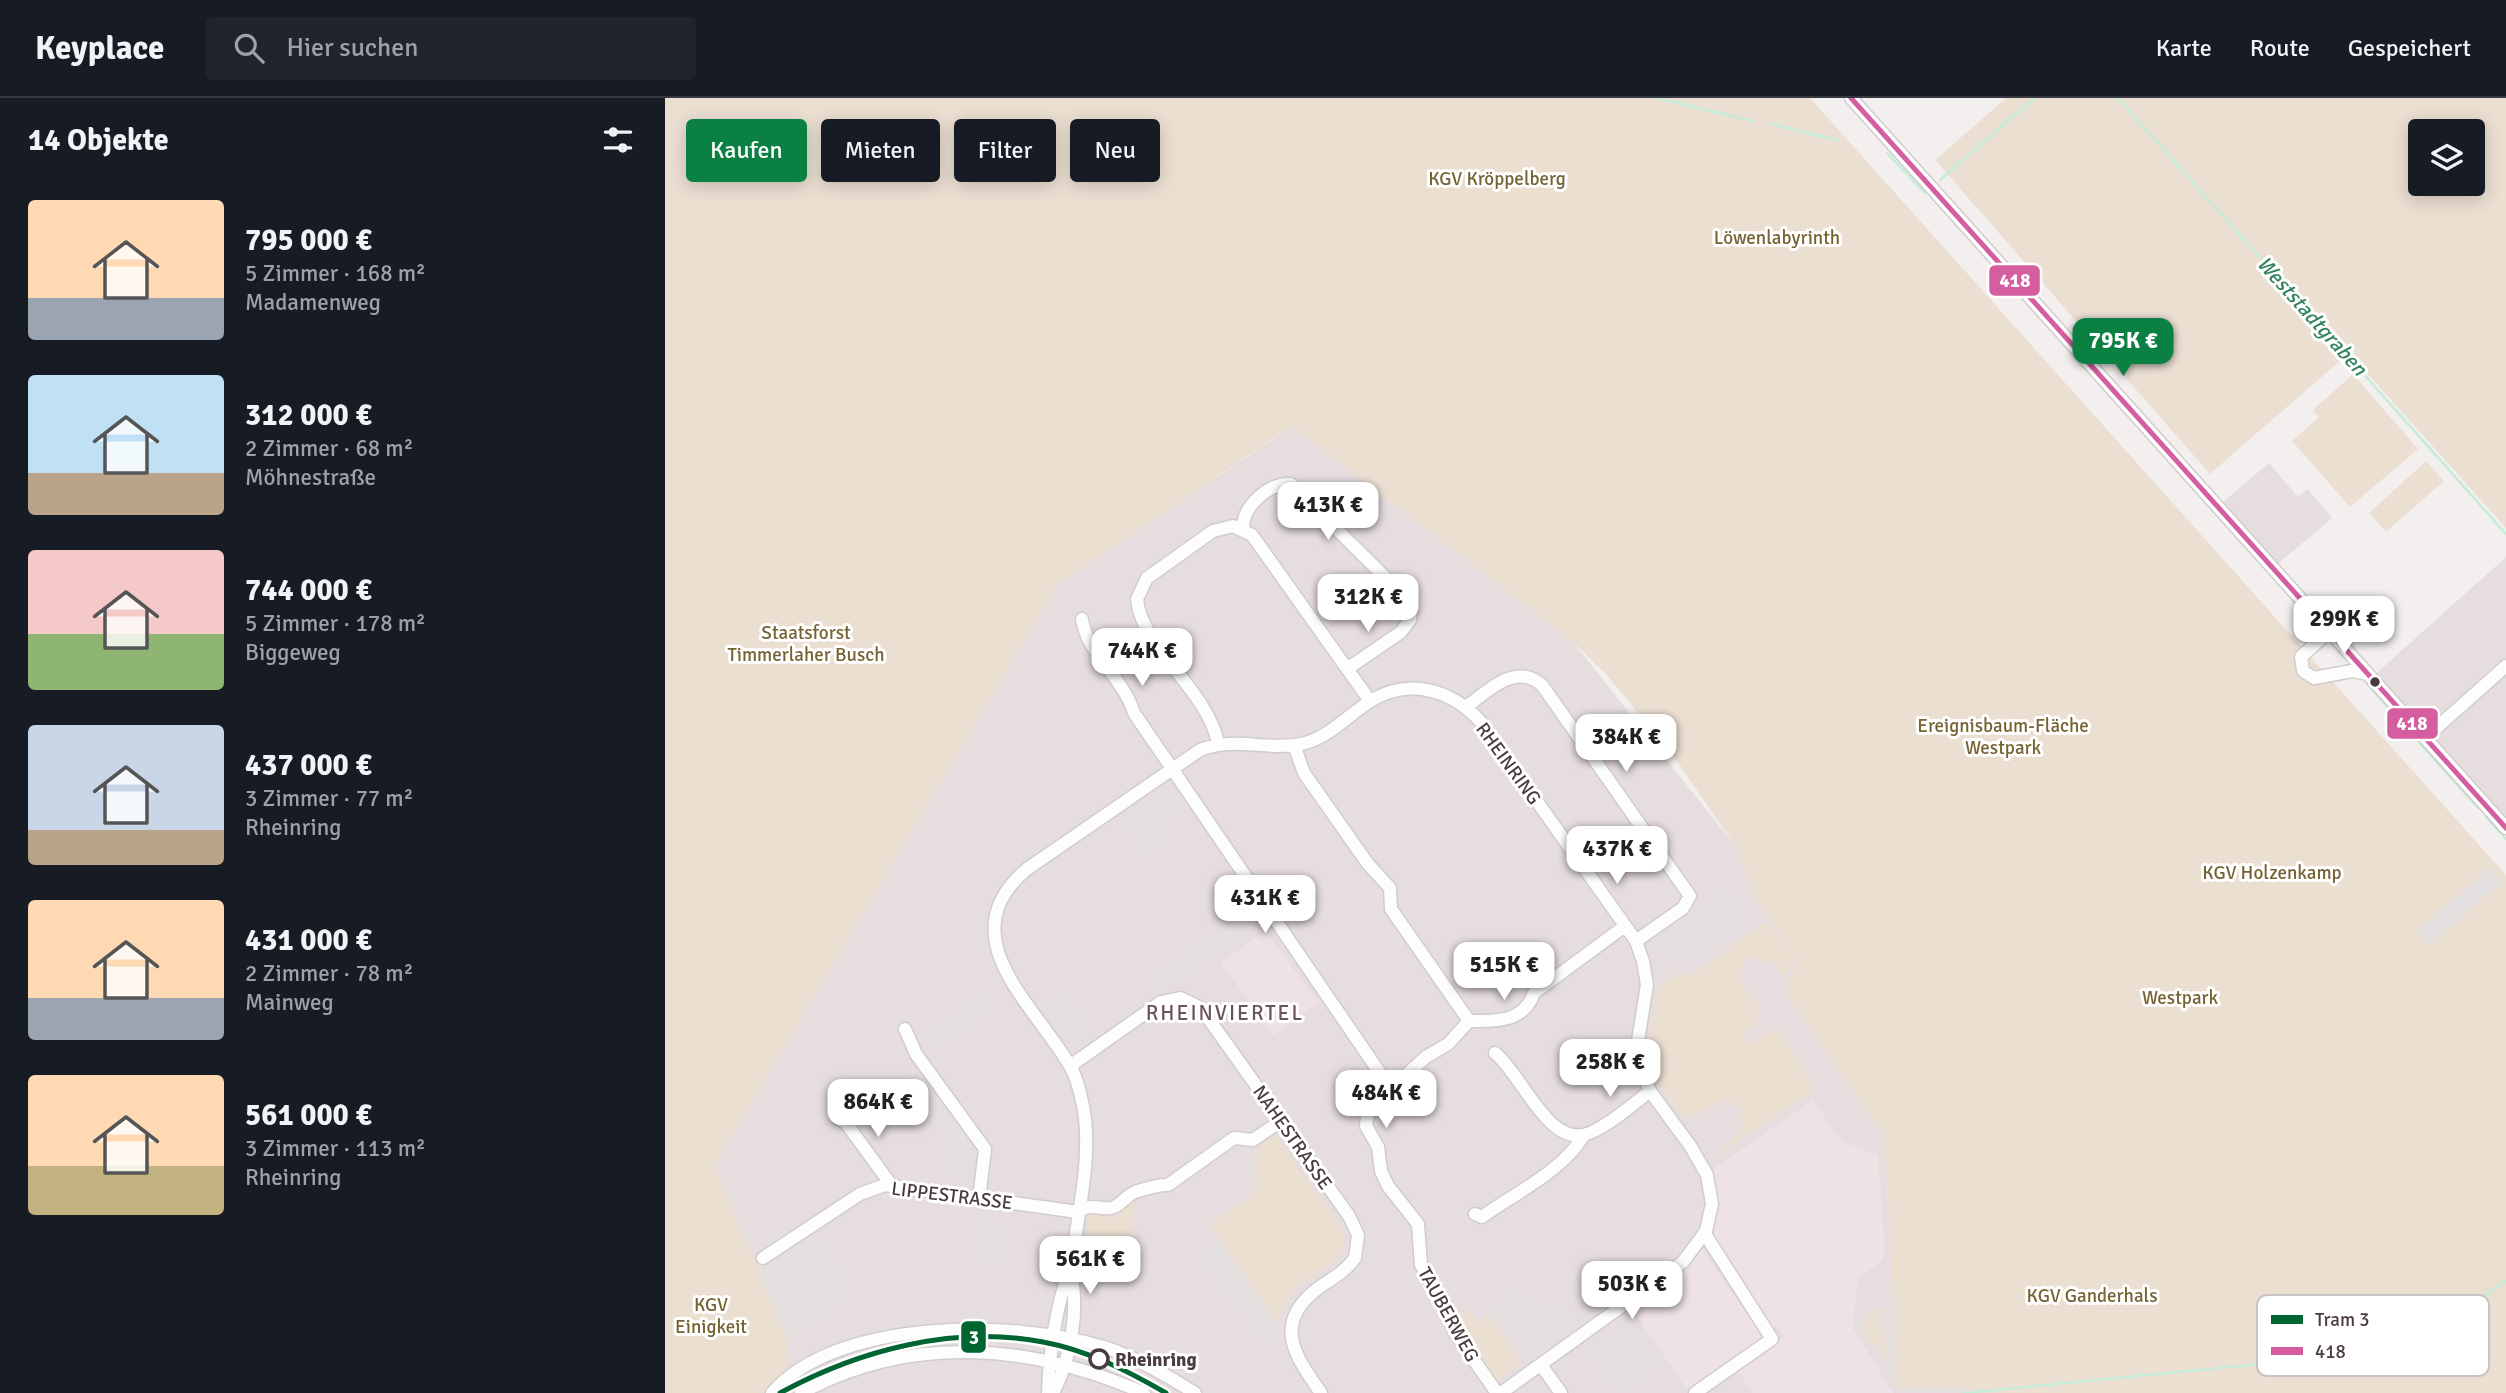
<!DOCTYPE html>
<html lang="de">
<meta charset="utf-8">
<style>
:root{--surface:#171b24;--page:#20242c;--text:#f1f3f6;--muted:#9ea1a6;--line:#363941;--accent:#0b8043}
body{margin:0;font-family:Signika,sans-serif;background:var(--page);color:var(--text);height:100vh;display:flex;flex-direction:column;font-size:26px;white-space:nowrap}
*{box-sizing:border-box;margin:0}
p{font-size:23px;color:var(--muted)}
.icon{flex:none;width:38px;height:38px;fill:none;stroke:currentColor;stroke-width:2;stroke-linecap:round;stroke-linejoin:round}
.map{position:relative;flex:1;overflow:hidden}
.panel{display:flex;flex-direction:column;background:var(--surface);width:665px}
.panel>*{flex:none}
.guide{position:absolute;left:21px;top:21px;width:665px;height:63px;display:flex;gap:14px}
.buttons{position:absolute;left:1743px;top:21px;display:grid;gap:14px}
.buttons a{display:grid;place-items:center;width:77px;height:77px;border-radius:7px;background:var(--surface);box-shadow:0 4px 18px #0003;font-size:35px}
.price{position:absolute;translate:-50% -60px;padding:0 16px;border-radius:14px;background:#fff;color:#222;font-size:23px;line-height:46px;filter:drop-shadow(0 2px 4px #0008)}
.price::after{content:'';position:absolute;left:50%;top:42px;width:21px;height:16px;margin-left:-10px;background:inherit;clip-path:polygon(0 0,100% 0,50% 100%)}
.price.on{background:var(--accent);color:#fff}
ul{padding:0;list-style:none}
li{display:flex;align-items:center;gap:21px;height:175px;padding:0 28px}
li span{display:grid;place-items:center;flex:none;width:196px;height:140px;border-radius:7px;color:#555}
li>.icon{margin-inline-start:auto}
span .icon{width:84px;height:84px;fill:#fffc;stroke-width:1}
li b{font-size:30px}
h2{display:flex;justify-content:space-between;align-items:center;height:84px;padding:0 28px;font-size:30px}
.pill{padding:0 24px;border-radius:7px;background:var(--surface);box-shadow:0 4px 18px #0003;font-size:24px;line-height:63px}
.pill.on{background:var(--accent);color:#fff}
header{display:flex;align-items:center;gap:42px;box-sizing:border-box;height:98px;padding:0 35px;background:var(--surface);border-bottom:2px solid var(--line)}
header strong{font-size:33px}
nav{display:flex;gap:38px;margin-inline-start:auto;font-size:24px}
.search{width:490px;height:63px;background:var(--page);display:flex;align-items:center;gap:18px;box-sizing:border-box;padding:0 24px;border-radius:7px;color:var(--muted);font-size:26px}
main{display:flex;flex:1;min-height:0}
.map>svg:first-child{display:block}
.residential{fill:#e6dddf}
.education{fill:#efe2e5}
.green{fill:#ebdfd2;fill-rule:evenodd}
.parking{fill:#e5e0e0}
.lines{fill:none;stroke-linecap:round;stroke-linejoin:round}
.stream{stroke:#c5ecd8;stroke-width:2.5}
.minor-casing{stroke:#d1cccd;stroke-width:15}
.minor{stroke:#fdfdfd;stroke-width:12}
.bus-1-casing{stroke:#fff;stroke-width:10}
.bus-1{stroke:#d45e9f;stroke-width:5}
.tram-1-casing{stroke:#fff;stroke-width:10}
.tram-1{stroke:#006531;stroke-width:5}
.bus-dot{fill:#493b3f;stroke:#fff;stroke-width:2.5}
.stop-dot{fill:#fff;stroke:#493b3f;stroke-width:3.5}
.labels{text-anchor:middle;stroke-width:6;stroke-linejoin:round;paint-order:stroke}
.park-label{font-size:19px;fill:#756333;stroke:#fff}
.street-label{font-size:19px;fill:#493b3f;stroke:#fff}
.stop-label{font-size:19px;font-weight:bold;fill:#493b3f;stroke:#fff;text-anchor:start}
.water-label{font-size:21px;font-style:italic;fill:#34845e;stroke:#fff}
.neighbourhood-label{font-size:21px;letter-spacing:2px;fill:#6a535a;stroke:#fff}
.key{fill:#fff;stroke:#c8c4c5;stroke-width:2}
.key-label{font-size:19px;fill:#493b3f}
.line-badge{stroke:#fff;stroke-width:2.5}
.badge-label{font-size:19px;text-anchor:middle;font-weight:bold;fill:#fff}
</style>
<header>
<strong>Keyplace</strong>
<div class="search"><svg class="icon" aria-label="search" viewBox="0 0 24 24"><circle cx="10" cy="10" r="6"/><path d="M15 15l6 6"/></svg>Hier suchen</div>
<nav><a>Karte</a><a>Route</a><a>Gespeichert</a></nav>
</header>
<main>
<section class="panel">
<h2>14 Objekte<svg class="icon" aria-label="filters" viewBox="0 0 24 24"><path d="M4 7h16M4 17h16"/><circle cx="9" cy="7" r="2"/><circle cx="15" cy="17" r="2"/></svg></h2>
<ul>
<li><span style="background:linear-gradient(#ffd9b3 70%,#9aa5b1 0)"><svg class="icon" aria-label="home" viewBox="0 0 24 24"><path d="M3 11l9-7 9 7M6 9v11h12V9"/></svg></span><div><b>795 000 €</b><p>5 Zimmer · 168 m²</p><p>Madamenweg</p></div></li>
<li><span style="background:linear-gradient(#bfe0f5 70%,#b9a48a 0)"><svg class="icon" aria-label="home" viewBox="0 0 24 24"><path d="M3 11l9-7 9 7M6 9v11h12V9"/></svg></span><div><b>312 000 €</b><p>2 Zimmer · 68 m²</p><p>Möhnestraße</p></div></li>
<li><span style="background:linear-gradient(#f6c9c9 60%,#8fb573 0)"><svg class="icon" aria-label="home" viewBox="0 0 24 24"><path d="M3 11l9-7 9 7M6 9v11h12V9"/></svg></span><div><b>744 000 €</b><p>5 Zimmer · 178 m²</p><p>Biggeweg</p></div></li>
<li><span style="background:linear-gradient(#c9d6e8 75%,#b9a48a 0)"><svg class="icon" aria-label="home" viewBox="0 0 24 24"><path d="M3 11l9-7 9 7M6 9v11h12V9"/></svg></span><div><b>437 000 €</b><p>3 Zimmer · 77 m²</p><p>Rheinring</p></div></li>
<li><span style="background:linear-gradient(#ffd9b3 70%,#9aa5b1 0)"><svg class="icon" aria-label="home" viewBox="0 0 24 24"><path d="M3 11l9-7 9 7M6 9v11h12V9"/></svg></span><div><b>431 000 €</b><p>2 Zimmer · 78 m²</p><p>Mainweg</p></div></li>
<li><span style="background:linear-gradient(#ffd9b3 65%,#c2b280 0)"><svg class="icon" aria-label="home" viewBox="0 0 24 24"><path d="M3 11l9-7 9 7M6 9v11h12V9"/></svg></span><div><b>561 000 €</b><p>3 Zimmer · 113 m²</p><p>Rheinring</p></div></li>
</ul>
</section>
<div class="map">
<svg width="1841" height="1295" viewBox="0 0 1841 1295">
<rect width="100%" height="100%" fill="#f3efef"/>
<path class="residential" d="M628 328 908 544 1071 749 1093 805 1132 860 1120 895 1220 1038 1232 1291 1300 1289 1301 1295H0V1058L392 487Z
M1604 365 1633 399 1643 391 1667 420 1608 470 1552 409Z
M1841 459V725L1706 580Z"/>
<path class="education" d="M601 833 653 905 608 937 556 864Z
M1148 1002 1177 1044 1213 1057 1220 1155 1216 1164 1193 1180 1188 1230 1228 1295H1088L1072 1272 1119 1238 1111 1227 1105 1232 1069 1179 1049 1135 1053 1102 1047 1072Z
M1034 1147 1100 1242 1024 1294 968 1213Z"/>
<path class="green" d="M0 0H1145L1841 777V1295H1301L1300 1289 1232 1291 1220 1038 1120 895 1132 860 1093 805 1071 749 1002 649 939 574 908 544 627 328 392 487 49 1068 122 1240 125 1273 102 1295H0Z
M1341 0H1841V430L1684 255 1545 376 1270 62ZM1755 33H1808V86H1755Z
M1688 276 1753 351 1685 409 1627 343 1654 319 1648 312Z
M1761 363 1779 383 1721 434 1704 415Z
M1102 822 1130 860 1121 880 1109 864 1079 860 1075 883 1094 907 1092 925 1078 936 1085 946 1111 929 1148 986V992L1050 1059 1078 1029 1076 1011 1061 1002 1032 1017 1016 1020C976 961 980 957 994 888L1014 875 1026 878Z
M609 1034 677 1133C686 1162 650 1173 632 1189 621 1199 616 1211 613 1224L544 1126 589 1097C590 1076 587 1044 609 1034Z
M468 1098V1138L434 1154 423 1134 422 1108 445 1111V1119L450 1120 452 1110Z
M1218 1207 1216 1224 1224 1258 1220 1261 1214 1248 1203 1243 1198 1229 1204 1213H1212Z
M804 1211 813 1224 823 1217 857 1265 832 1282 830 1283 793 1228 791 1221Z"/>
<path class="parking" d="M506 690 518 706 491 725 502 742 484 755 461 721Z
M1826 769 1838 783 1764 847 1751 833Z
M1062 792 1083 823 1025 865 1016 850 1001 861 990 843Z
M585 811 594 824 491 897 482 884Z
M396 894 423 933 404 947 376 907Z
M320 895 329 907 266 952 258 940Z
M276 994 306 1037 299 1044 306 1046 298 1080 278 1074 284 1045 266 1019 271 1015 263 1004Z
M318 1121 332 1124 330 1131 338 1133 334 1163 314 1160Z
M149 1138 185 1189 171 1199 174 1203 122 1240 94 1177Z
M553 1146 611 1227 608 1246 603 1249 538 1157Z
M852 1194 862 1203 867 1200 876 1212 883 1207 891 1209 897 1217 903 1214 912 1227 864 1261 828 1210Z
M966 1225 995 1266 956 1293 927 1252Z"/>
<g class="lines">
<path class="stream" d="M992 0 1088 23
M1453 0 1841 436
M1106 26 1172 42
M1222 55 1260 95
M1275 82 1369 0
M1702 586 1813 710
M1821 719 1841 741
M1745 1248 1841 1183
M1299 1295 1739 1252"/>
<defs>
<path id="minor" d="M1186 0 1841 730
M578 430C578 408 603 385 626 386L741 500 746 514 745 522 736 534 682 571
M417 521C422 556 458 579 469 615L721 984
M1664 533 1636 559 1638 573 1649 580 1687 573 1703 576
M801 609C823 593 850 564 877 587L1025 798 1018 810 971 843
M1760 640 1841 568
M553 645C543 593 476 549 472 501L482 480 548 433 568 428 587 437 705 603
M629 647 639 675 703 766 725 790 726 811 804 923
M240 931 251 956 320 1051 314 1101
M830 955C858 977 885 1055 927 1034 948 1024 967 1007 985 993
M405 968 496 904 515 900 536 910 684 1118 693 1137 690 1160C680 1174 666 1181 652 1191 607 1226 630 1258 656 1295
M721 984 702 1019 701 1028 713 1049 716 1073 723 1088 753 1126 756 1167 779 1203 788 1232 832 1295
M721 984 740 978 761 959 783 946 804 923C832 923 858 925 869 895L960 828
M174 1021 181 1025 227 1088
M810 1116 817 1119C850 1095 898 1073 919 1037
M98 1160 195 1096 220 1087 413 1114C425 1104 432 1112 446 1110 455 1108 462 1097 470 1094 480 1091 494 1086 503 1087L569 1040 588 1042 616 1023
M876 1267 896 1295
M107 1295C173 1219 351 1222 439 1249 472 1260 501 1277 530 1295
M136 1295C247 1235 367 1246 479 1295
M383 1295C384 1259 391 1205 405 1172 412 1122 428 1057 418 1008 415 994 412 980 405 968 370 907 282 838 362 771L535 652C568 638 602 653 636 646 662 641 682 618 704 604 743 579 785 591 815 623L971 843 978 863 982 887 973 943 974 966 985 993 1026 1049 1042 1077 1047 1106 1041 1133 1018 1164 836 1295
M388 1295C406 1260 415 1211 405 1172
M1030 1295 1107 1241 1040 1136"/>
</defs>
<use href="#minor" class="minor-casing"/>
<use href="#minor" class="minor"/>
<defs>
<path id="bus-1" d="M1186 0 1841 730"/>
</defs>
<use href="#bus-1" class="bus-1-casing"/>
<use href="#bus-1" class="bus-1"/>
<defs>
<path id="tram-1" d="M115 1295C194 1252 288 1227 378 1244 422 1252 463 1273 501 1295"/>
</defs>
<use href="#tram-1" class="tram-1-casing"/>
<use href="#tram-1" class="tram-1"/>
</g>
<circle class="bus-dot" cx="1710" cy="584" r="6"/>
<circle class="stop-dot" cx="434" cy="1261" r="9"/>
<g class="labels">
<g class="park-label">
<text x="832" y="87">KGV Kröppelberg</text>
<text x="1112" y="146">Löwenlabyrinth</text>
<text x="141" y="541">Staatsforst<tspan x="141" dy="22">Timmerlaher Busch</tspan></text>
<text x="1338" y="634">Ereignisbaum-Fläche<tspan x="1338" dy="22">Westpark</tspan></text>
<text x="1607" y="781">KGV Holzenkamp</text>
<text x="1515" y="906">Westpark</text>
<text x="1427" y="1204">KGV Ganderhals</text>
<text x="46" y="1213">KGV<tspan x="46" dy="22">Einigkeit</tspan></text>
</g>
<g class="street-label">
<text transform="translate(844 665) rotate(54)" y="7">RHEINRING</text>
<text transform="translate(628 1039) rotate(55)" y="7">NAHESTRASSE</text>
<text transform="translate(287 1097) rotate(7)" y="7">LIPPESTRASSE</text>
<text transform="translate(784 1216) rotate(61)" y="7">TAUBERWEG</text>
</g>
<g class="stop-label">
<text x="450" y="1268">Rheinring</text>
</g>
<g class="water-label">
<text transform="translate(1647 218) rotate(48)" y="7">Weststadtgraben</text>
</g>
<g class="neighbourhood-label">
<text x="560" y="922">RHEINVIERTEL</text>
</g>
</g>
<rect x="1592" y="1197" width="232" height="81" rx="10" class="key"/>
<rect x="1606" y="1217" width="32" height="9" fill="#006531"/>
<rect x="1606" y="1249" width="32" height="8" fill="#d45e9f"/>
<g class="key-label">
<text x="1650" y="1228">Tram 3</text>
<text x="1650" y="1260">418</text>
</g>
<g class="line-badge">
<rect x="1323" y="166" width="53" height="33" rx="7" fill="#d45e9f"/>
<rect x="1721" y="609" width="53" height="33" rx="7" fill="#d45e9f"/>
<rect x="295" y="1222" width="27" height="34" rx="7" fill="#006531"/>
</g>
<g class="badge-label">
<text x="1350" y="189">418</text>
<text x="1747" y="632">418</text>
<text x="309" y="1246">3</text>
</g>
</svg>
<div class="buttons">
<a><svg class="icon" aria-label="layers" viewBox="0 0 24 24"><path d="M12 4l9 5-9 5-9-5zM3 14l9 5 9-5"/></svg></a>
</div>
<b class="price on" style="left:1458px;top:280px">795K €</b>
<b class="price" style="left:663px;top:444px">413K €</b>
<b class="price" style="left:703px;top:536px">312K €</b>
<b class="price" style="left:1679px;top:558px">299K €</b>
<b class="price" style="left:477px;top:590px">744K €</b>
<b class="price" style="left:961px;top:676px">384K €</b>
<b class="price" style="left:952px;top:788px">437K €</b>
<b class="price" style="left:600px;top:837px">431K €</b>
<b class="price" style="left:839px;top:904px">515K €</b>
<b class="price" style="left:945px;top:1001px">258K €</b>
<b class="price" style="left:721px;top:1032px">484K €</b>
<b class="price" style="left:213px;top:1041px">864K €</b>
<b class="price" style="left:425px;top:1198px">561K €</b>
<b class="price" style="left:967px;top:1223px">503K €</b>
<div class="guide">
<a class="pill on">Kaufen</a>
<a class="pill">Mieten</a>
<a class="pill">Filter</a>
<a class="pill">Neu</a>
</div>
</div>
</main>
